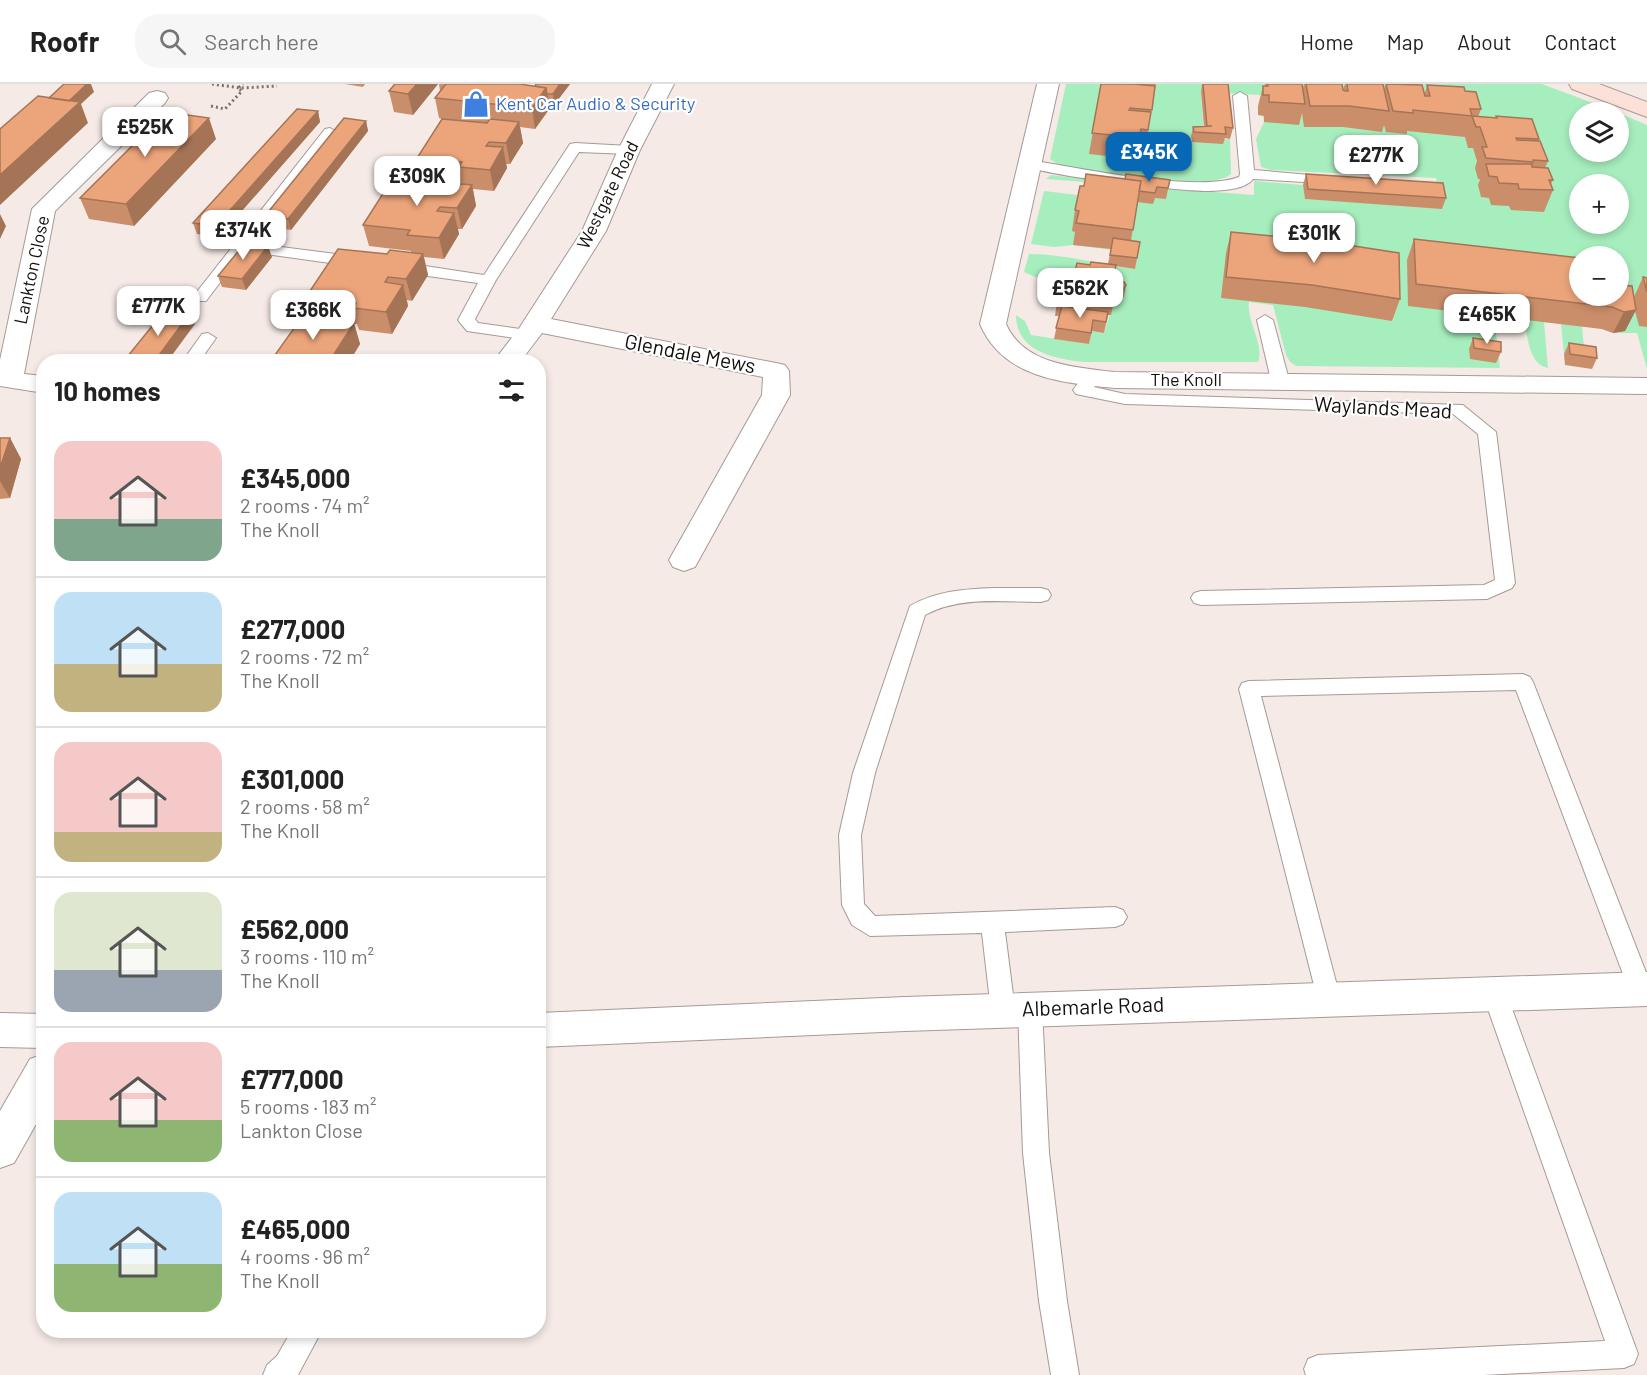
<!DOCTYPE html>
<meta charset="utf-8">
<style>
:root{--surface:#fff;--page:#f6f6f6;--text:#222;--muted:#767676;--line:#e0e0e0;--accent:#0768b5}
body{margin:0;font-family:Barlow,sans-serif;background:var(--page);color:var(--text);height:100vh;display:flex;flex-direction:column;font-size:22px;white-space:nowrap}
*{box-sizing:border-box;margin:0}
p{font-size:20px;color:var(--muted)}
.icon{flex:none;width:33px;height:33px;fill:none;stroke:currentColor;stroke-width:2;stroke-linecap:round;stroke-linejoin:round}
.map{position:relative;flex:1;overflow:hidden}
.details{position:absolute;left:36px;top:270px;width:510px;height:984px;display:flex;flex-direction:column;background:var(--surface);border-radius:24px;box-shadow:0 3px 9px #0003}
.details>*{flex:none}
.tools{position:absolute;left:1569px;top:18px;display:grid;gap:12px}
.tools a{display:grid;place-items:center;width:60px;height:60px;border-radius:50%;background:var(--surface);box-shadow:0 3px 9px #0003;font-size:30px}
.price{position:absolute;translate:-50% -51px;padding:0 14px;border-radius:12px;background:#fff;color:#222;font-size:20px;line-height:39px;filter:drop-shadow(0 2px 3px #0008)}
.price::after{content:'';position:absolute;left:50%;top:36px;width:18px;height:14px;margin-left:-9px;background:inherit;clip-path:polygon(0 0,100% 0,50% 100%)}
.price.on{background:var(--accent);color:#fff}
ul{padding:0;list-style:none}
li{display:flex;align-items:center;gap:18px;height:150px;padding:0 18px}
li+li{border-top:2px solid var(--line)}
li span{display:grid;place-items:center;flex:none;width:168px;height:120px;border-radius:18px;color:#555}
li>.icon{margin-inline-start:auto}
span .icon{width:72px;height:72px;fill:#fffc;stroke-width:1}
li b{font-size:26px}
h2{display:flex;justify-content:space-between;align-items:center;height:72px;padding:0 18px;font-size:26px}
header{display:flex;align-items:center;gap:36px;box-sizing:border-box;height:84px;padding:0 30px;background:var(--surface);border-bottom:2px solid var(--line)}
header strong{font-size:28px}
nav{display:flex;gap:33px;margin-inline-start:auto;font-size:21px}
.search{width:420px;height:54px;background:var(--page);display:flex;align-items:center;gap:15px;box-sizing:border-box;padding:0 21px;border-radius:24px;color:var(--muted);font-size:22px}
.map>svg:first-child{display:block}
.green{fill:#a7eebe;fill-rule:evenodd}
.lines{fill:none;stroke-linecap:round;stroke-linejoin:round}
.lane-casing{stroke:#a49b96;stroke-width:2}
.street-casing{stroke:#a49b96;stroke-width:2}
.secondary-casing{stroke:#a49b96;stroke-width:2}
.path{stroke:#79726f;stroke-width:3;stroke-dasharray:2 3;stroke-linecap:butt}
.lane{fill:#fff;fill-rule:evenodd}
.street{fill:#fff;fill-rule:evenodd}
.secondary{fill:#fce1d8;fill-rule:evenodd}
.wall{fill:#cb8e6a}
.shaded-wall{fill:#a57456}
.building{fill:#eca57b;stroke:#a57456;stroke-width:1.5}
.labels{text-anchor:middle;stroke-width:4.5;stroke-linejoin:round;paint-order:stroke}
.far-shop-label{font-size:18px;fill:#366cbe;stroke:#fff;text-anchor:start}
.far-street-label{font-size:18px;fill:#120f0d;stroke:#fff}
.street-label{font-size:21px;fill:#120f0d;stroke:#fff}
</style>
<header>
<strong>Roofr</strong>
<div class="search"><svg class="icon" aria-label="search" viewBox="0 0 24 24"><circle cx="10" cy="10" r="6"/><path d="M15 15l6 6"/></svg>Search here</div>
<nav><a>Home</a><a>Map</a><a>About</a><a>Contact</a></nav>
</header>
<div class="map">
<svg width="1647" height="1291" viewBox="0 0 1647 1291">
<rect width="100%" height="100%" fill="#f5eae5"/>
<path class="green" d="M1066 0H1542L1617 28H1580V68H1618L1619 29 1647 41V285L1637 249H1613L1602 245 1582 242 1585 274 1564 270 1561 240 1544 238 1548 284C1528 280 1528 252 1524 235L1494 231 1500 284 1296 282 1290 278 1286 271 1273 221 1249 218C1246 237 1265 260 1258 278H1085C1055 275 1016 268 1016 231L1025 237 1031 251 1089 260 1092 247 1104 249 1114 218H1120L1124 212 1112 206 1060 204 1024 188 1029 170C1065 170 1099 180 1135 185L1137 169 1073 161 1054 163 1031 160 1044 107 1120 116 1123 101 1046 95 1051 91 1148 103 1254 111V97L1303 101 1306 115 1442 124 1436 94 1271 86 1261 83 1256 55 1264 38 1263 32 1258 31 1261 11 1201 8 1204 52 1191 53V58L1230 55 1231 90C1212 109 1089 86 1059 81L1050 75ZM1580 100H1618V140H1580ZM1580 172H1618V212H1580Z"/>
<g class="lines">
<defs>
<path id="lane" d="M1240 8 1247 12 1254 86 1333 93 1340 97 1338 100 1253 95C1244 106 1224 106 1210 107 1187 108 1033 91 1023 80L1030 76C1078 84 1197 109 1239 93L1240 90 1233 12Z
M330 44 337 48 251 159 359 173 367 178 365 181 359 183 244 167 206 217H194L192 214 325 45Z
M575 59 629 62 636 66 629 70 579 68 496 196 475 235 478 239 534 247 536 251 534 255 528 256 467 247 458 236 478 199 399 188 391 183 399 178 484 191 570 60Z
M1265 231 1273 236 1289 296 1286 300H1274L1271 296 1257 236Z
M208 249 216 254 199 278H182L202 250Z
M1093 289 1099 290 1102 294 1094 303 1125 310 1463 321 1496 348 1515 499 1512 504 1487 515 1201 521 1194 519 1191 514 1194 509 1201 507 1484 501 1495 496 1478 350 1453 330 1125 320 1076 310 1073 306C1078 299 1084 291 1093 289Z
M994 504H1041L1048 506 1051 511 1048 516 1041 518C1004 518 959 512 925 531L875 689 861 751 864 820 875 832 1115 823 1123 826 1127 833 1123 840 1115 843 1005 848 1015 926 1012 934 1003 937 994 934 991 926 982 849 870 852 852 841 842 821 839 751 853 689 910 522C936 507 964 505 994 504Z
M1523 590 1530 593 1533 598 1647 891V914L1641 917 1633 914 1629 906 1516 606 1261 612 1341 917 1338 925 1329 928 1320 925 1239 605 1242 599 1249 597Z
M1495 900 1503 903 1507 911 1638 1270 1634 1280 1624 1284 1483 1291H1306L1304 1285 1308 1275 1318 1271 1605 1257 1483 911 1487 903Z
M1030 914 1039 917 1042 925 1049 1069 1067 1217 1079 1291H1051L1039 1217 1023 1069 1018 925 1021 917Z
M292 1246H322L298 1291H263L267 1281 277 1272Z"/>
<path id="street" d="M652 0H674L640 66 606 147 551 235 776 279 785 281 789 287 790 311 695 483 684 487 673 483 669 476 762 311 763 293 542 249 520 278H493L518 246 582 147 618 66Z
M1037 0H1059L1006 240C1024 281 1075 283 1114 288L1647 294V310L1114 304C1062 299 1003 294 980 240Z
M157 7 165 9 168 14 165 19 55 127 24 290 44 292V309L0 302V276L32 125 149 9Z
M1647 888V922L905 947 538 963V929L905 913Z
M0 929 44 930V964L0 963Z
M44 970V1026L14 1079 0 1084V1027L30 975Z"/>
<path id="secondary" d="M1569 0H1599L1647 18V33L1572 5Z"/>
</defs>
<use href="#lane" class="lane-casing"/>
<use href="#street" class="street-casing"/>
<use href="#secondary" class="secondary-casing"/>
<path class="path" d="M212 0 241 4 277 2
M211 22 225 25 242 7 238 4 243 0"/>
<use href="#lane" class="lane"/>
<use href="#street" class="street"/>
<use href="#secondary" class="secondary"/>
</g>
<path class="wall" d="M345 0H365L363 3Z
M394 0H438L413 31 394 28 389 7Z
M439 0H520L535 2 536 0H570L554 21 549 20 550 24 535 45 520 43 523 59 510 80H506L507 84 494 107 473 105 476 122 462 145H458L459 150 444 175 424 173 428 191 412 217 407 216 408 222 392 250 359 246 357 240H354L360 260 349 278H270L313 234 306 213 387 170 411 168V167L369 162 363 141 438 102 463 100V99L421 95 417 74 442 35 439 34 435 14 440 7Z
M1101 0H1156L1144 67 1137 66 1136 75 1089 70Z
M1202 0H1228L1233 44 1230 55 1225 54 1223 60 1192 58 1191 53 1193 43H1204L1201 8Z
M1265 0H1302L1303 4 1304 0H1342L1343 6 1345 0H1383L1384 5 1386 0H1411L1425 9 1427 1 1465 7 1481 25 1478 33H1496V32L1539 55 1538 57 1548 77 1545 84 1553 96 1551 100 1553 106 1544 128 1511 126 1509 122 1491 121 1489 114 1481 113 1478 101 1480 95H1478L1475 84 1477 77 1473 64H1468L1465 53 1468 46 1465 53 1407 47V50L1386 48 1384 41 1382 48 1343 43H1304L1302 29 1299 41 1264 38V32L1258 31V22L1263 2H1265Z
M318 27 320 38 219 153 197 150 193 139Z
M366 37 368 47 291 146 268 143 265 132Z
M216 55 134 142 89 135 80 114Z
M1306 90 1446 114 1442 125 1305 115 1303 101Z
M1125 95 1170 96 1166 115 1155 114 1153 120 1137 118 1131 157 1140 158 1135 185 1116 182 1113 196 1124 198V212L1120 218H1114L1111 231H1108L1104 249 1092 247 1089 260 1054 255 1059 232H1055L1058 210 1074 191 1090 181 1108 180 1111 165 1073 161 1075 148 1072 147 1075 126 1084 102Z
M1231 148 1400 215 1392 237 1305 223 1221 214 1226 169Z
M1414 155 1580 212 1619 201 1634 213 1643 193 1647 194V243L1639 242 1635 227 1625 247 1613 249 1602 245 1408 222 1407 176Z
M272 173 246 206 222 203 218 192Z
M1473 254 1501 268 1496 279 1470 275 1469 265Z
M1569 259 1597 274 1592 285 1565 281 1564 270Z
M0 354H10L21 375 10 414 0 415Z"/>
<path class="shaded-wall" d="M87 0H91L94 8 81 20 88 39 0 121V91L63 22Z
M417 0H438L413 31 408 10Z
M560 0H570L554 21 553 10Z
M546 4 550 24 535 45 532 24Z
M318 27 320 38 219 153 216 142Z
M209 34 216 55 134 142 126 120Z
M366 37 368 47 291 146 288 135Z
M519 38 523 59 510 80 506 59Z
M503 63 507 84 494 107 490 86Z
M472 101 476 122 462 145 457 124Z
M454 129 459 150 444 175 439 154Z
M0 130 6 142 0 155Z
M268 162 272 173 246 206 242 195Z
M423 170 428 191 412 217 406 195Z
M403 201 408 222 392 250 386 228Z
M1126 201 1124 212 1120 218 1122 207Z
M1636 226 1625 247 1613 249 1624 228Z
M190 229 195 240 167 278H154Z
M354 239 360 260 349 278H329Z
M10 354 21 375 10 414 0 397V384Z"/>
<path class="building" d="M64 0H87L69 17 49 14Z
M395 0H417L408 10 389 7Z
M446 0H520L546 4 532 24 435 14Z
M536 0H560L553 10H547L546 4 535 2Z
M1101 0H1134L1155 2 1152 26 1130 24 1129 26 1151 28 1148 46 1141 45 1139 54 1092 49Z
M1203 0H1228L1233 44 1225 43 1226 50 1194 48 1193 43 1212 42H1207Z
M1267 0H1302L1305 20 1269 18V11H1263V2H1268Z
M1306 0H1342L1343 6 1346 7H1348L1347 0H1383L1389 27 1349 22H1310Z
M1386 0 1422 1 1425 12H1430L1427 1 1464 3 1465 7 1476 8 1481 25H1470L1472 32 1413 26V29L1393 27Z
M38 12 80 18 0 91V45Z
M297 25 318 27 216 142 193 139Z
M166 28 209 34 126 120 80 114Z
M1472 32 1497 34 1496 32 1532 35 1539 55 1516 54 1517 56 1540 57 1548 77 1533 76V78L1486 74 1482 63H1487L1480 43H1476Z
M344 34 366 37 288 135 265 132Z
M442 35 487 39 490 35 519 38 506 59 489 58 486 62 503 63 490 86 459 83 462 78 417 74Z
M1486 80H1532V83L1548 84 1553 96H1549L1553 106 1519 105 1518 100 1499 99 1497 93 1489 92Z
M1086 90 1141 97 1133 146 1076 139 1079 127 1075 126 1080 102H1084Z
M1126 90 1170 96 1168 104 1157 103 1155 109 1139 107 1141 97 1125 95Z
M1306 90 1443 99 1446 114 1308 105Z
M391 97 438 102 441 98 472 101 457 124 440 123 437 127 454 129 439 154 407 151 410 146 363 141Z
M1231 148 1315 156 1399 169 1400 215 1312 201 1226 193Z
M1113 154 1140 158 1137 174 1110 171Z
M1414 155 1580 174V212H1618V196L1619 201 1632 202 1636 226 1624 228 1612 223 1416 200Z
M245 159 268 162 242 195 218 192Z
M338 165 387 170 390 166 423 170 406 195 388 193 385 198 403 201 386 228 353 224 356 219 306 213Z
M1091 178 1116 181 1113 196 1118 197 1115 210 1112 209 1110 218 1058 210 1063 189 1074 191 1077 179 1090 181Z
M1643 193 1647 194V208Z
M1114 195 1124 198 1126 201 1122 207H1116L1118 197 1113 196Z
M1062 222 1108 228 1106 238 1093 236 1091 249 1056 244Z
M166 225 190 229 154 278H123Z
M302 233 354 239 329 278H270Z
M1473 254 1501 258V268L1474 264Z
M1569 259 1596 263 1597 274 1570 270Z
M0 354H10L0 384Z"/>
<defs>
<symbol id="shop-bare" viewBox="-9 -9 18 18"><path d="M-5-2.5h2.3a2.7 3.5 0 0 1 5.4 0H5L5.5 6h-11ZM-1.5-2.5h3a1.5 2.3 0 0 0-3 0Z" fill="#3f7fe0" stroke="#fff" stroke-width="2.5" paint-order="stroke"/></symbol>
</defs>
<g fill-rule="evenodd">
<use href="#shop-bare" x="457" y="1" width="38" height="38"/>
</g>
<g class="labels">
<g class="far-shop-label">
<text x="496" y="26">Kent Car Audio &amp; Security</text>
</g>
<g class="far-street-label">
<text transform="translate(608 111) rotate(-64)" y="6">Westgate Road</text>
<text transform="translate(32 186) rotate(-78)" y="6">Lankton Close</text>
<text x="1186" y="302">The Knoll</text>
</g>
<g class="street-label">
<text transform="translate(690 270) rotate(11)" y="7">Glendale Mews</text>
<text transform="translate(1383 324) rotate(3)" y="7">Waylands Mead</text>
<text transform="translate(1093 923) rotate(-2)" y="7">Albemarle Road</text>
</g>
</g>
</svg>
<div class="tools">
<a><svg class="icon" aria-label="layers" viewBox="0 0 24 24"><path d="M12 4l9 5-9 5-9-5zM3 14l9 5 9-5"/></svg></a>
<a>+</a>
<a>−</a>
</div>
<b class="price" style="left:145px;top:74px">£525K</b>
<b class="price on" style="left:1149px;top:99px">£345K</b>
<b class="price" style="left:1376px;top:102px">£277K</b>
<b class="price" style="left:417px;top:123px">£309K</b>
<b class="price" style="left:243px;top:177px">£374K</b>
<b class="price" style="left:1314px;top:180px">£301K</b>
<b class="price" style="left:1080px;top:235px">£562K</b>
<b class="price" style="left:158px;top:253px">£777K</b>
<b class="price" style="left:313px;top:257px">£366K</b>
<b class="price" style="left:1487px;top:261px">£465K</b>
<section class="details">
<h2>10 homes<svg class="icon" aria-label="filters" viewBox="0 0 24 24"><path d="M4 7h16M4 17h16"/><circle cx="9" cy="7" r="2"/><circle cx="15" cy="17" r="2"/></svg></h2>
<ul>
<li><span style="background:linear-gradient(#f6c9c9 65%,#7fa58c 0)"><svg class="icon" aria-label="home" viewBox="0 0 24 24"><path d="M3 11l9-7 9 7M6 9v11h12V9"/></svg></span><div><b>£345,000</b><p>2 rooms · 74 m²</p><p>The Knoll</p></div></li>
<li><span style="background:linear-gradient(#bfe0f5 60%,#c2b280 0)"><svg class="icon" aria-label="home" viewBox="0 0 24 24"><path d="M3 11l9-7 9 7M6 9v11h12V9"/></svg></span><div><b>£277,000</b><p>2 rooms · 72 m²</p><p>The Knoll</p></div></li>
<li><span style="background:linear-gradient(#f6c9c9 75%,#c2b280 0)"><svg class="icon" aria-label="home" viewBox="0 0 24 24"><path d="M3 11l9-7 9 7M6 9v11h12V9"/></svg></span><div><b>£301,000</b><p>2 rooms · 58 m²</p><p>The Knoll</p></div></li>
<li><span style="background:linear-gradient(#dfe7d0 65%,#9aa5b1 0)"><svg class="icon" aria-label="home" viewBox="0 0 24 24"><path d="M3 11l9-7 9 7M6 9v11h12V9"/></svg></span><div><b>£562,000</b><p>3 rooms · 110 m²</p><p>The Knoll</p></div></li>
<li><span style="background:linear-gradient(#f6c9c9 65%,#8fb573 0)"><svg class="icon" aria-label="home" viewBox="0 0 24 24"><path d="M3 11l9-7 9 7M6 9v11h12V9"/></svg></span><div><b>£777,000</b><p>5 rooms · 183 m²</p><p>Lankton Close</p></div></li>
<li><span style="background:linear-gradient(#bfe0f5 60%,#8fb573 0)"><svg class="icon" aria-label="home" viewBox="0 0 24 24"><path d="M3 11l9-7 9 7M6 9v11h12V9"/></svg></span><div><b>£465,000</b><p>4 rooms · 96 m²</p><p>The Knoll</p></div></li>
</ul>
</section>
</div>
